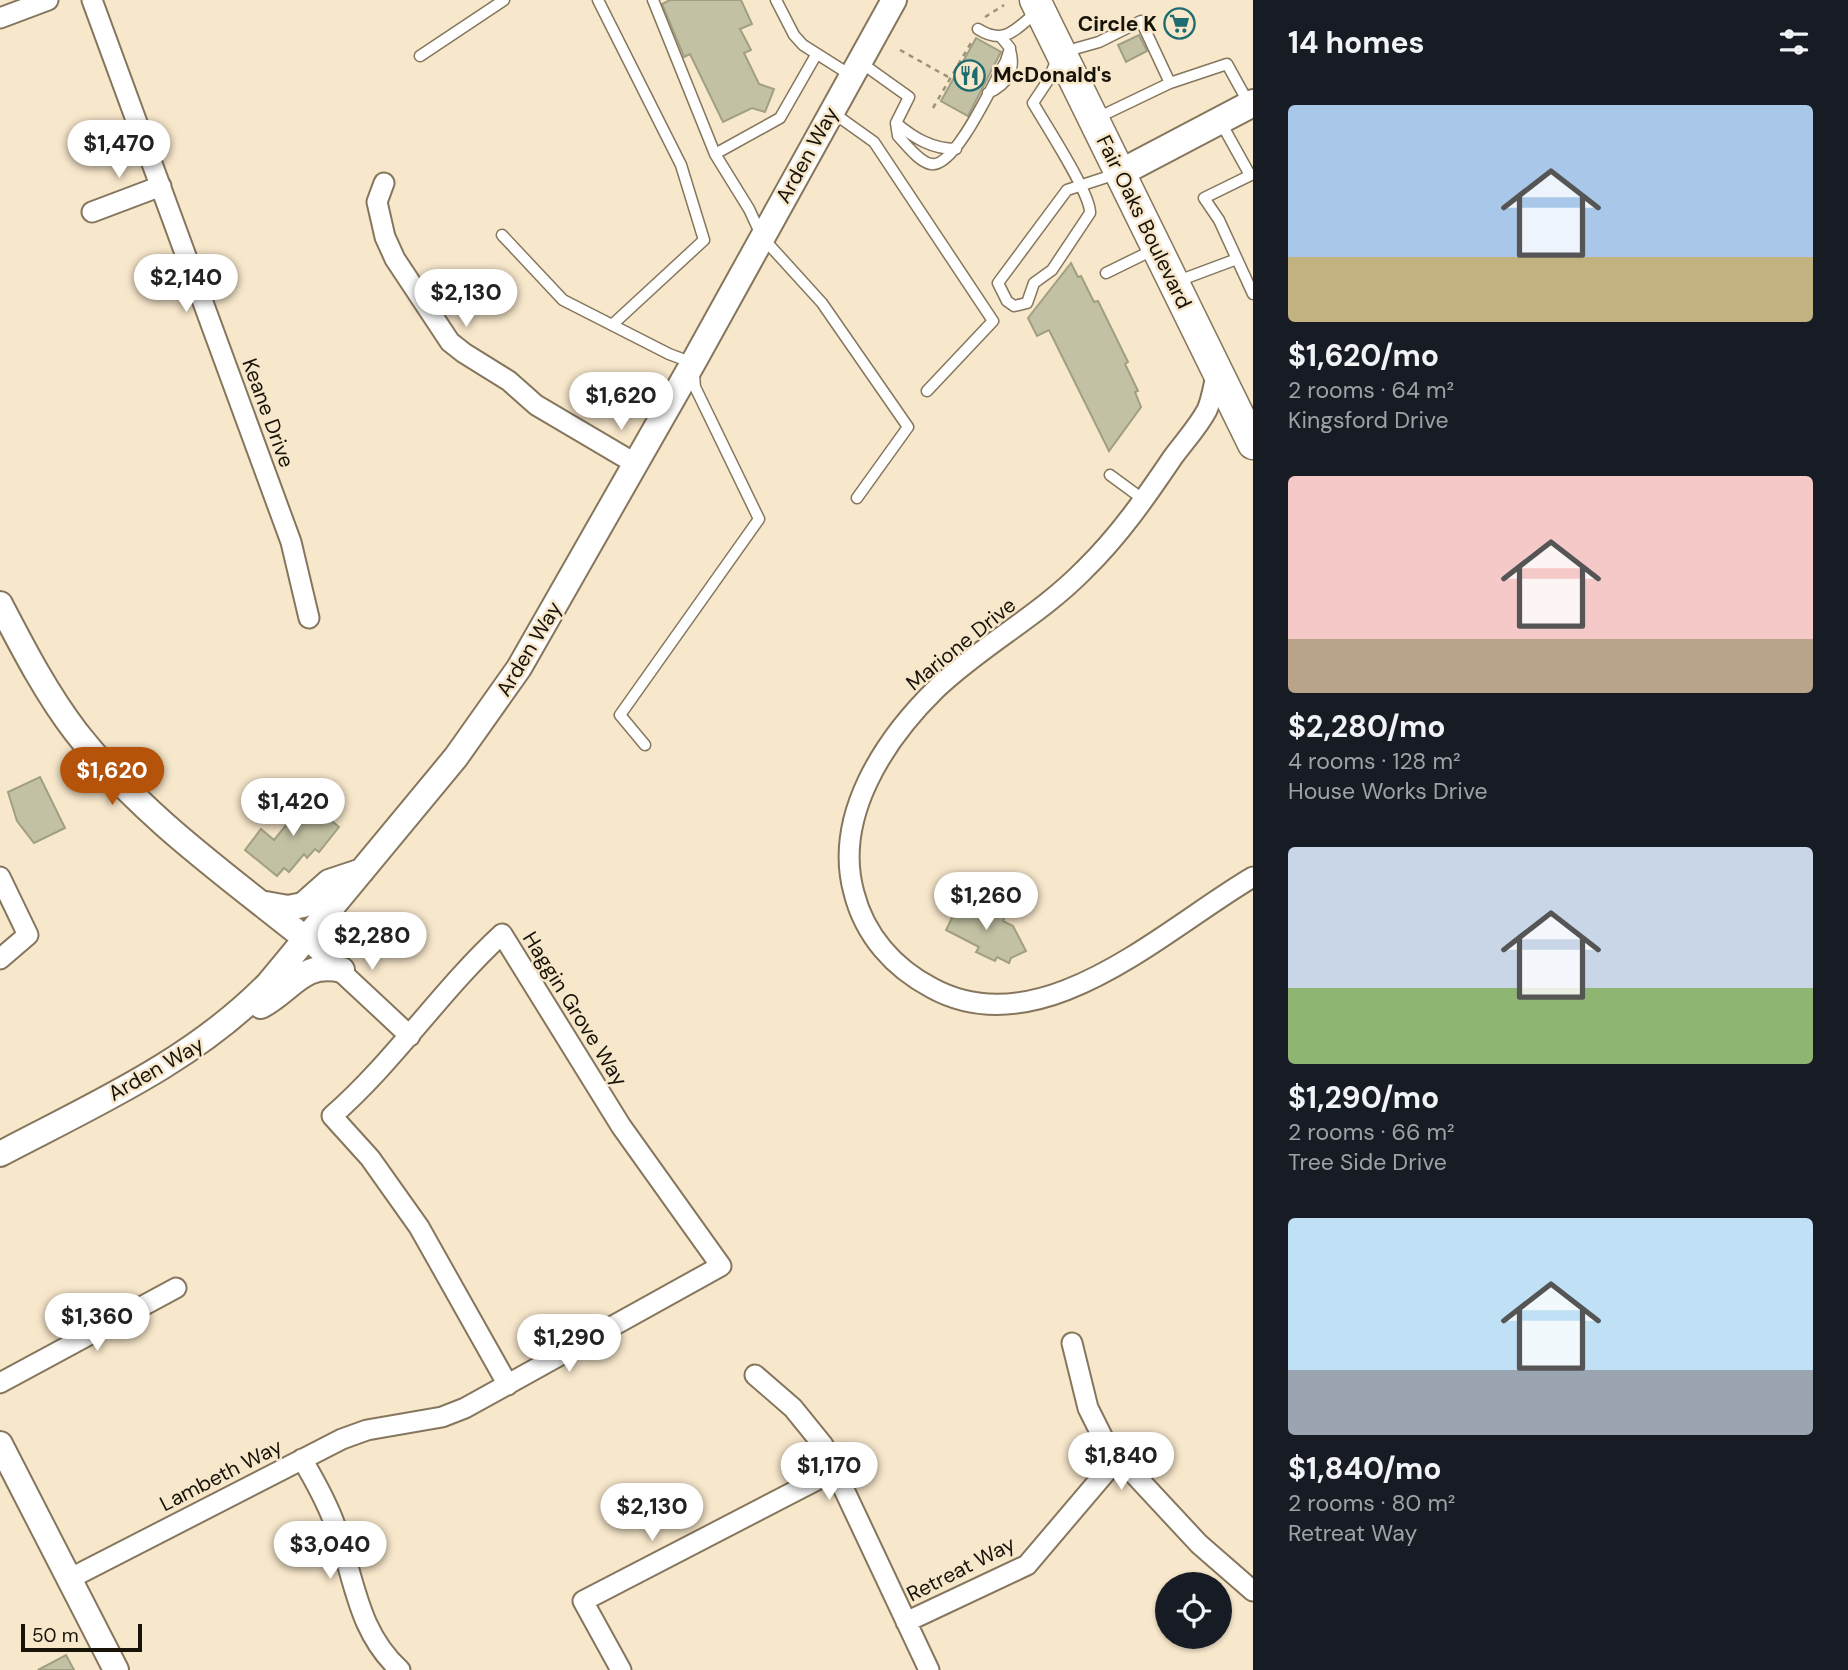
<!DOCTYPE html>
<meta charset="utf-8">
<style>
:root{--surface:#171b24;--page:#20242c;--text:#f1f3f6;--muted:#9ea1a6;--accent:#b45309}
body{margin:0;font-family:"DM Sans",sans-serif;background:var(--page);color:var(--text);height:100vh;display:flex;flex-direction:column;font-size:26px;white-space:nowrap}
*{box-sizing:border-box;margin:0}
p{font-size:23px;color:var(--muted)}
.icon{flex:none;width:38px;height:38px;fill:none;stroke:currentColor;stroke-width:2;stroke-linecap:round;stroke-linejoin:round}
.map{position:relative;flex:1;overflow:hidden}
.side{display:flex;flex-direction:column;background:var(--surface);width:595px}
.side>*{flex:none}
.controls{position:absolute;left:1155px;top:1572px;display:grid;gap:14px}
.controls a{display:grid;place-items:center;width:77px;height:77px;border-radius:50%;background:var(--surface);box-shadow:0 2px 5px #0004;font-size:35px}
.scale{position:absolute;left:21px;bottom:18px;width:121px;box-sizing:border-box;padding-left:7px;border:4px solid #181309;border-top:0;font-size:19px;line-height:24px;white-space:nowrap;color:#181309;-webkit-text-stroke:5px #f7e7cb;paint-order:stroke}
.price{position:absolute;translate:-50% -60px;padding:0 16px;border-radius:24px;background:#fff;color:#222;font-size:23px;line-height:46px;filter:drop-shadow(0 2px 4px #0008)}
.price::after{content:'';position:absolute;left:50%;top:42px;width:21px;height:16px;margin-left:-10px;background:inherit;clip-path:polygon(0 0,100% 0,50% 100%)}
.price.active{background:var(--accent);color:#fff}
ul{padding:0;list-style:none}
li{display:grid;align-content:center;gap:14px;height:371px;padding:0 35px}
li span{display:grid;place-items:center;height:217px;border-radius:7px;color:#555}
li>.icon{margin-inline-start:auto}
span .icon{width:126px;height:126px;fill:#fffc;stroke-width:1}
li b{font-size:30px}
h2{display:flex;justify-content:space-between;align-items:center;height:84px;padding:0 35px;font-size:30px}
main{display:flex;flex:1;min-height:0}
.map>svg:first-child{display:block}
.building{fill:#c2c1a3;stroke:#a19f82;stroke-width:2}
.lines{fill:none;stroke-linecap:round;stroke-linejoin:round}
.service-casing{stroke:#85765d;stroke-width:13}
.minor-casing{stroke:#85765d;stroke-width:23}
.tertiary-casing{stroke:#85765d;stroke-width:28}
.secondary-casing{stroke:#85765d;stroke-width:30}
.primary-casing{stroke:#85765d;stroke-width:33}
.path{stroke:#9d927d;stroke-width:2.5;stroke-dasharray:5 5;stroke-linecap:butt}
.service{stroke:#fff;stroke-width:10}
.minor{stroke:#fff;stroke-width:19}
.tertiary{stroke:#fff;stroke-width:24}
.secondary{stroke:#fff;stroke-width:26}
.primary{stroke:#fff;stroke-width:30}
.labels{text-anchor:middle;stroke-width:5;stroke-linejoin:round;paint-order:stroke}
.poi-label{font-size:21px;font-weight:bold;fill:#181309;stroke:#f7e7cb;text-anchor:end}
.street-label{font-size:21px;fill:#181309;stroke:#f7e7cb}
</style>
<main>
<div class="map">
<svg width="1253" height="1670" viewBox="0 0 1253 1670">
<rect width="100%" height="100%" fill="#f7e7cb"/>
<path class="building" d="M670 0H741L752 24 740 29 751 50 744 53 759 84 774 89 765 112 752 108 723 122 690 54 684 57 683 54 662 4Z
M1139 35 1147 51 1126 62 1118 45Z
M976 38 1001 52 968 116 941 101Z
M1071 263 1078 277 1081 276 1094 302 1098 301 1128 362 1125 364 1138 391 1135 392 1141 407 1109 451 1049 330 1037 336 1028 318Z
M40 777 65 828 34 843 17 821 8 792Z
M300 795 339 827 319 852 315 849 307 858 304 854 289 872 284 868 277 876 245 850 261 829 274 840 293 817 286 812Z
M962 898 985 910 986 907 1005 916 1003 921 1013 926 1026 951 1011 958 1009 963 997 957 995 961 976 952 979 947 946 930Z
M66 1655 74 1670H38Z"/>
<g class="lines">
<defs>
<path id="service" d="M598 0 681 165 704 240 612 325
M653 0 715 154 749 209 762 237 822 303 908 427 857 498
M776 0 794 35 803 45 852 76
M978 29C1005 46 1015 29 1037 12
M420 56 504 0
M860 62 909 97 896 123 898 136C906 144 919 162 931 164 955 169 994 81 1006 61L1010 48 1001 37
M988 93C1007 85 1016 70 1010 50
M832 112 874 142 993 321 927 391
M1097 118 1170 83 1227 64 1248 102
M1220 121 1250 175
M896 123C914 138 932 149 956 149
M715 154 780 118 816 55
M1116 174 1067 190 998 283 1007 301 1014 306 1027 303 1034 283 1052 270 1090 213C1091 194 1045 124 1033 103L1047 82 1060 53 1099 42 1141 21 1170 83
M1253 174 1204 198 1219 220 1253 294
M502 235 563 300 669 354 693 363 695 387 759 519 620 715 645 745
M1106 273 1153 250
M1178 281 1237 259
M1110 475 1144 500"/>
<path id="minor" d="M92 0 291 542 309 618
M0 18 48 0
M384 183 377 202 385 237 395 259 450 342 464 353 509 381 536 405 636 464
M92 212 161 186
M1217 371C1214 383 1212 399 1207 410 1198 427 1184 442 1173 457 1146 497 1119 536 1084 570 1039 616 982 645 936 689 884 740 833 817 854 893 865 936 894 968 932 988 1042 1048 1164 929 1253 877
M0 877 28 935 0 959
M306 939 410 1036
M1072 1343 1088 1408 1106 1444 1199 1544 1253 1591
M755 1375 793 1408 823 1445 929 1670
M0 1383 176 1288
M302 1459C315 1481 328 1504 336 1528 355 1579 357 1631 400 1670
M69 1579 342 1439 367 1430 442 1417 465 1408 721 1266 621 1126 502 934C440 991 395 1061 332 1116L370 1158 419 1227 508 1385
M906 1622 1027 1565 1117 1459
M621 1670 583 1601 836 1470"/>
<path id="tertiary" d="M0 604C23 648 46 693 76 732 140 814 226 875 306 939
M260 903 288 908 303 905 329 882 362 871
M261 1006C293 989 302 961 342 970
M0 1154C95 1104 193 1061 269 983L456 757 519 668 693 363 894 0
M0 1444 116 1670"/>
<path id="secondary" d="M1120 173 1253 103"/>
<path id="primary" d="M1035 0 1253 444"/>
</defs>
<use href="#service" class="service-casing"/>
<use href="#minor" class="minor-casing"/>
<use href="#tertiary" class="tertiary-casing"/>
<use href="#secondary" class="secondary-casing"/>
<use href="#primary" class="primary-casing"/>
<path class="path" d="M985 17 1004 5
M900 50 950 78
M933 108 972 41"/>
<use href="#service" class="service"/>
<use href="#minor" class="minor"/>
<use href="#tertiary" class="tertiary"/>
<use href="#secondary" class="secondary"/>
<use href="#primary" class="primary"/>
</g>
<defs>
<symbol id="supermarket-ring" viewBox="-11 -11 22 22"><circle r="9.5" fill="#f7e7cb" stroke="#1e6b70" stroke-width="1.5"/><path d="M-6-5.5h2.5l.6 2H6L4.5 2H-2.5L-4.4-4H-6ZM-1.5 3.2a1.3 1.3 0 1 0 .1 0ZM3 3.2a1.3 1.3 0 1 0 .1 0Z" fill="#1e6b70"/></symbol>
<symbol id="restaurant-ring" viewBox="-11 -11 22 22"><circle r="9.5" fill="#f7e7cb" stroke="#1e6b70" stroke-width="1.5"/><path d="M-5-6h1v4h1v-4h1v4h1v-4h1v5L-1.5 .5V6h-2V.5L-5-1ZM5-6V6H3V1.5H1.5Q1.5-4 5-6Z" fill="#1e6b70"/></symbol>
</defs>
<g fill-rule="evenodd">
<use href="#supermarket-ring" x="1162" y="6" width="35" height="35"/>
<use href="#restaurant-ring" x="952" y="58" width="35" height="35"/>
</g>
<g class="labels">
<g class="poi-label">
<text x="1157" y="31">Circle K</text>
<text x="993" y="82" text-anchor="start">McDonald's</text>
</g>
<g class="street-label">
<text transform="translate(807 155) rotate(-61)" y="7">Arden Way</text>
<text transform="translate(1144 222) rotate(64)" y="7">Fair Oaks Boulevard</text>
<text transform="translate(268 413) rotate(70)" y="7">Keane Drive</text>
<text transform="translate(961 644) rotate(-39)" y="7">Marione Drive</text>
<text transform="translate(529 649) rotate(-59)" y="7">Arden Way</text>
<text transform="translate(575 1009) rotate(58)" y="7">Haggin Grove Way</text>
<text transform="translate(156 1069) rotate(-30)" y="7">Arden Way</text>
<text transform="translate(221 1475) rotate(-27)" y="7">Lambeth Way</text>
<text transform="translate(961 1569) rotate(-27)" y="7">Retreat Way</text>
</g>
</g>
</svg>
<div class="controls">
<a><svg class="icon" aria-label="locate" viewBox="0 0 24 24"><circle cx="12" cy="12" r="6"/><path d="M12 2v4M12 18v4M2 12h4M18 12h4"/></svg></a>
</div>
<div class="scale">50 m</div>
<b class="price" style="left:119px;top:180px">$1,470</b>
<b class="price" style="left:186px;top:314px">$2,140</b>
<b class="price" style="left:466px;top:329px">$2,130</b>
<b class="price" style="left:621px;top:432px">$1,620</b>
<b class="price active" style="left:112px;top:807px">$1,620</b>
<b class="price" style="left:293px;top:838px">$1,420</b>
<b class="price" style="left:986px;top:932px">$1,260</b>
<b class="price" style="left:372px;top:972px">$2,280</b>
<b class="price" style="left:97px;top:1353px">$1,360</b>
<b class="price" style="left:569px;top:1374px">$1,290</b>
<b class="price" style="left:1121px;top:1492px">$1,840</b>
<b class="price" style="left:829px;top:1502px">$1,170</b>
<b class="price" style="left:652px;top:1543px">$2,130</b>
<b class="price" style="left:330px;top:1581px">$3,040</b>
</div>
<section class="side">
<h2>14 homes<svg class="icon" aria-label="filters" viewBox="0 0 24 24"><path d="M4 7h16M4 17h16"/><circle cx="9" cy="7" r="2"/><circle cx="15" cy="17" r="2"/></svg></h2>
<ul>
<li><span style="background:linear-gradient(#a9c7e8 70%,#c2b280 0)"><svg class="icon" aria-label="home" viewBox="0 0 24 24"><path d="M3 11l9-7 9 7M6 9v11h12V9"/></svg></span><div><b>$1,620/mo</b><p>2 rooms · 64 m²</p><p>Kingsford Drive</p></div></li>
<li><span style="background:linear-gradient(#f6c9c9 75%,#b9a48a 0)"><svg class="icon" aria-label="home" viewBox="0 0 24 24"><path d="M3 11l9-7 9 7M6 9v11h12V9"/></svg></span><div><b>$2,280/mo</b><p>4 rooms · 128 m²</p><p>House Works Drive</p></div></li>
<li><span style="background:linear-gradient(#c9d6e8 65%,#8fb573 0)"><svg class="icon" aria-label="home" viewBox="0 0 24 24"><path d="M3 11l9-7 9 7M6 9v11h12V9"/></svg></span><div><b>$1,290/mo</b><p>2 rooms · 66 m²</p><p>Tree Side Drive</p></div></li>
<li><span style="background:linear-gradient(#bfe0f5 70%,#9aa5b1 0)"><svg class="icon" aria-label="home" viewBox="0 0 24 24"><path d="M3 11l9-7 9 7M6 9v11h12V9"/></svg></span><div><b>$1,840/mo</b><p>2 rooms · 80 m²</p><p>Retreat Way</p></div></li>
</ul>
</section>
</main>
